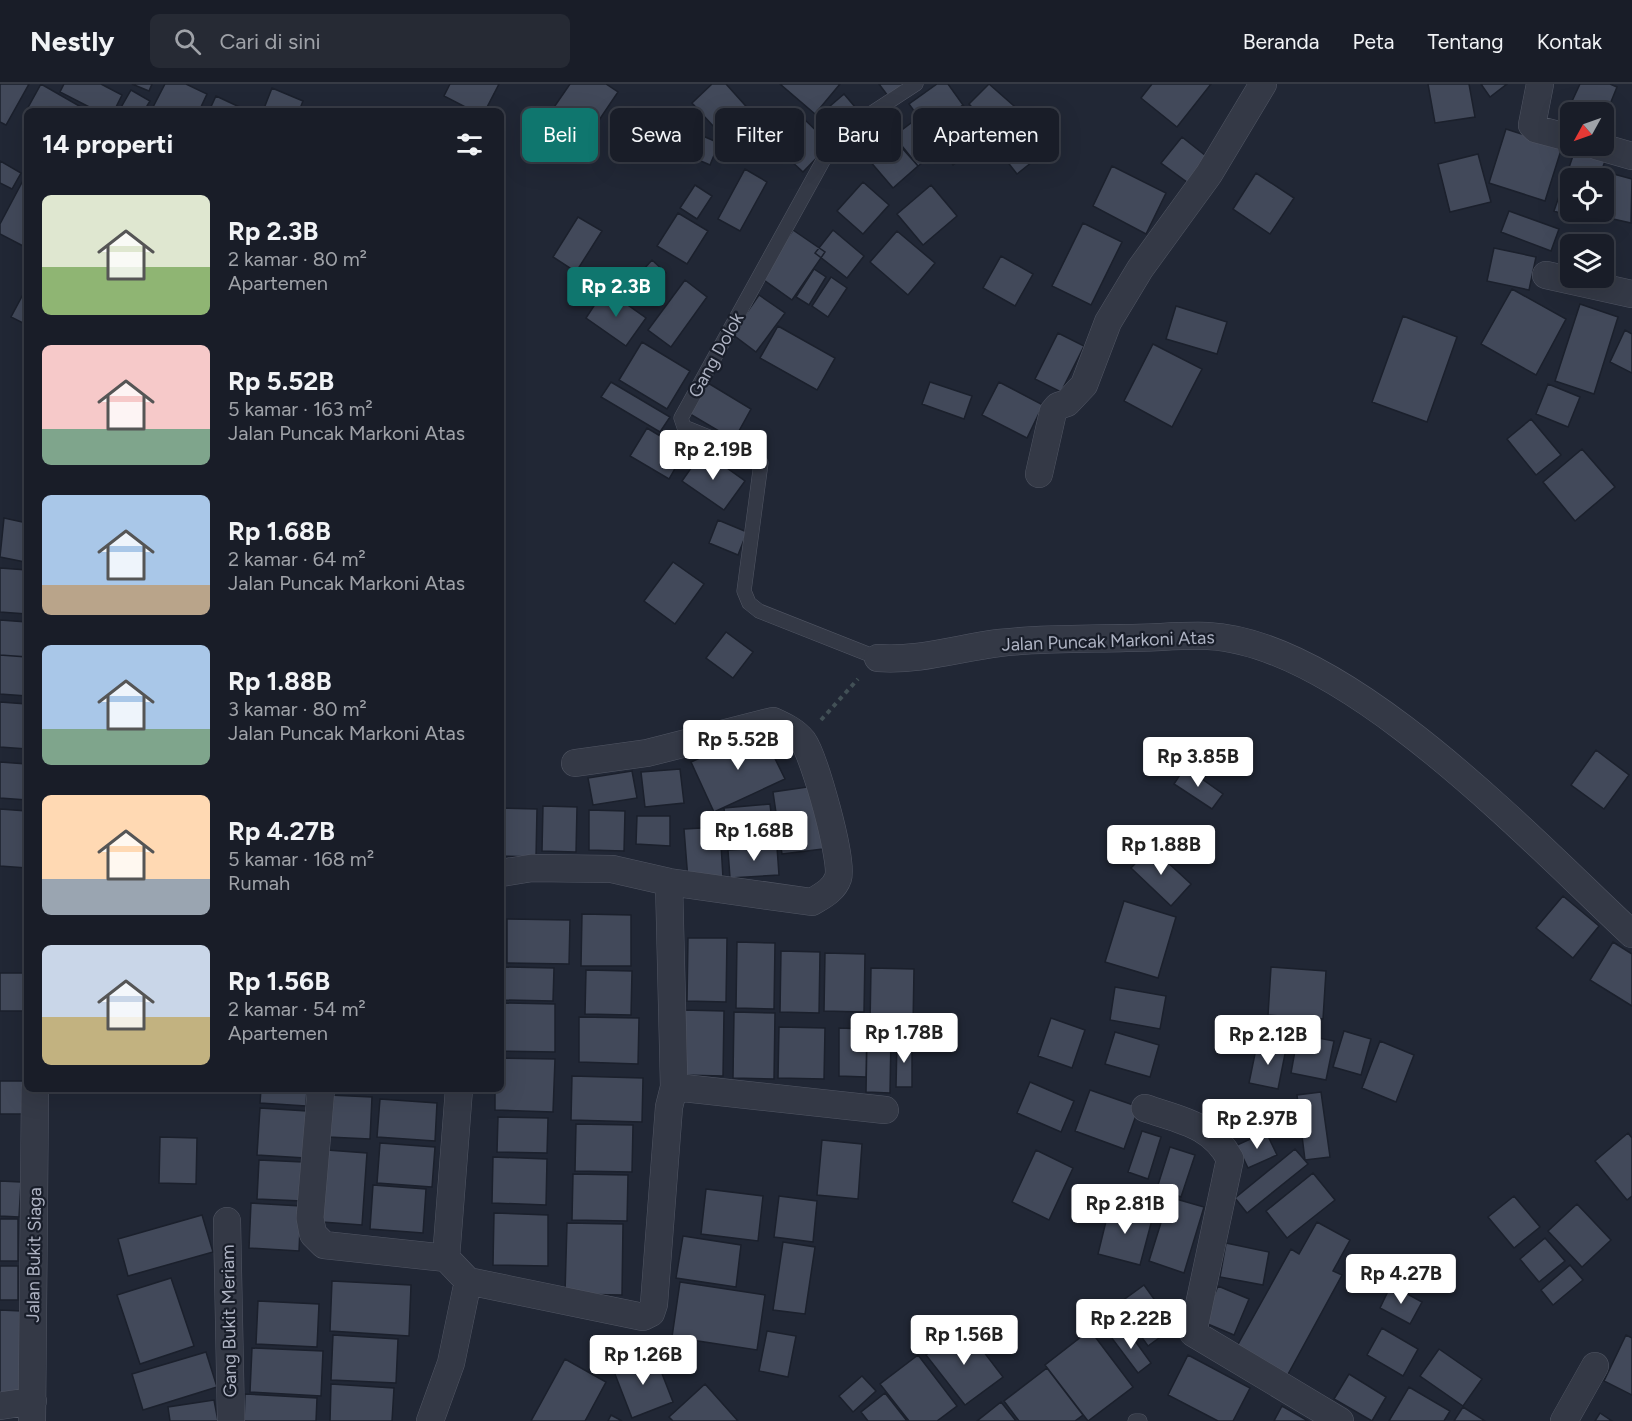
<!DOCTYPE html>
<html lang="id">
<meta charset="utf-8">
<style>
:root{--surface:#191d28;--page:#262a34;--text:#f1f3f6;--muted:#9fa2a8;--line:#373b45;--accent:#0f766e}
body{margin:0;font-family:Figtree,sans-serif;background:var(--page);color:var(--text);height:100vh;display:flex;flex-direction:column;font-size:22px;white-space:nowrap}
*{box-sizing:border-box;margin:0}
p{font-size:20px;color:var(--muted)}
.icon{flex:none;width:33px;height:33px;fill:none;stroke:currentColor;stroke-width:2;stroke-linecap:round;stroke-linejoin:round}
.map{position:relative;flex:1;overflow:hidden}
.panel{position:absolute;left:24px;top:24px;width:480px;height:984px;display:flex;flex-direction:column;background:var(--surface);border-radius:9px;box-shadow:0 6px 24px #0002,0 0 0 2px var(--line)}
.panel>*{flex:none}
.banner{position:absolute;left:522px;top:24px;width:570px;height:54px;display:flex;gap:12px}
.needle{width:39px;rotate:230deg}
.controls{position:absolute;left:1560px;top:18px;display:grid;gap:12px}
.controls a{display:grid;place-items:center;width:54px;height:54px;border-radius:9px;background:var(--surface);box-shadow:0 6px 24px #0002,0 0 0 2px var(--line);font-size:30px}
.price{position:absolute;translate:-50% -51px;padding:0 14px;border-radius:6px;background:#fff;color:#222;font-size:20px;line-height:39px;filter:drop-shadow(0 2px 3px #0008)}
.price::after{content:'';position:absolute;left:50%;top:36px;width:18px;height:14px;margin-left:-9px;background:inherit;clip-path:polygon(0 0,100% 0,50% 100%)}
.price.selected{background:var(--accent);color:#fff}
ul{padding:0;list-style:none}
li{display:flex;align-items:center;gap:18px;height:150px;padding:0 18px}
li span{display:grid;place-items:center;flex:none;width:168px;height:120px;border-radius:9px;color:#555}
li>.icon{margin-inline-start:auto}
span .icon{width:72px;height:72px;fill:#fffc;stroke-width:1}
li b{font-size:26px}
h2{display:flex;justify-content:space-between;align-items:center;height:72px;padding:0 18px;font-size:26px}
.pill{padding:0 21px;border-radius:9px;background:var(--surface);box-shadow:0 6px 24px #0002,0 0 0 2px var(--line);font-size:21px;line-height:54px}
.pill.selected{background:var(--accent);color:#fff}
header{display:flex;align-items:center;gap:36px;box-sizing:border-box;height:84px;padding:0 30px;background:var(--surface);border-bottom:2px solid var(--line)}
header strong{font-size:28px}
nav{display:flex;gap:33px;margin-inline-start:auto;font-size:21px}
.search{width:420px;height:54px;background:var(--page);display:flex;align-items:center;gap:15px;box-sizing:border-box;padding:0 21px;border-radius:9px;color:var(--muted);font-size:22px}
.map>svg:first-child{display:block}
.building{fill:#42495a;stroke:#1b202c;stroke-width:1.5}
.lines{fill:none;stroke-linecap:round;stroke-linejoin:round}
.service-casing{stroke:#515664;stroke-width:15}
.minor-casing{stroke:#515664;stroke-width:28}
.path{stroke:#425056;stroke-width:4;stroke-dasharray:4.5 4.5;stroke-linecap:butt}
.service{stroke:#343946;stroke-width:14}
.minor{stroke:#343946;stroke-width:27}
.labels{text-anchor:middle;stroke-width:4.5;stroke-linejoin:round;paint-order:stroke}
.street-label{font-size:18px;fill:#aeb3c3;stroke:#191e2a}
</style>
<header>
<strong>Nestly</strong>
<div class="search"><svg class="icon" aria-label="search" viewBox="0 0 24 24"><circle cx="10" cy="10" r="6"/><path d="M15 15l6 6"/></svg>Cari di sini</div>
<nav><a>Beranda</a><a>Peta</a><a>Tentang</a><a>Kontak</a></nav>
</header>
<div class="map">
<svg width="1632" height="1337" viewBox="0 0 1632 1337">
<rect width="100%" height="100%" fill="#212735"/>
<path class="building" d="M0 0H29L6 41 0 38Z
M41 0 88 27H27V30L25 29Z
M64 0H101L122 11 114 27H97L60 8Z
M132 0H152L149 7Z
M165 0H186L207 10 199 27H151Z
M450 0H499L485 27H473L444 12Z
M570 0H606L618 8 587 54 550 29Z
M712 0H726L752 29 725 55 692 19Z
M780 0H840L815 30Z
M879 0H904L888 12Z
M937 0H948L963 21 928 46 909 20Z
M989 0 1014 22 992 44 969 20Z
M1152 0H1211L1177 43 1141 14Z
M1428 0H1469L1475 33 1435 39Z
M1481 0H1507L1490 13Z
M1580 0H1610L1617 3 1604 35V28H1567Z
M272 4 303 17 299 27H263Z
M131 6 150 17 144 27H119Z
M844 10 861 30 839 49 822 29Z
M216 12 248 27H209Z
M963 21 988 56 953 81 928 46Z
M1026 29 1052 62 1017 90 991 57Z
M802 33 830 60 803 88 775 62Z
M911 39 935 69 918 82 894 52Z
M1506 45 1562 63 1545 117 1489 99Z
M887 47 918 82 893 104 863 69Z
M696 49 719 59 710 81 687 71Z
M1182 53 1211 76 1191 101 1161 79Z
M1575 66 1605 77 1599 94H1570V128H1588L1585 138 1554 127Z
M1478 70 1491 118 1450 128 1438 80Z
M0 77 21 89 12 105 0 99Z
M1112 82 1166 109 1146 150 1093 122Z
M745 85 767 98 740 147 718 135Z
M27 89V164L0 150V140Z
M1256 89 1294 114 1270 150 1233 125Z
M1610 89 1632 95 1631 139 1600 132 1604 128Z
M863 98 889 121 863 150 837 127Z
M695 101 712 112 697 135 680 124Z
M931 101 957 132 923 161 897 130Z
M1509 127 1559 145 1551 167 1501 148Z
M678 129 708 147 687 180 657 162Z
M578 133 602 147 576 188 553 173Z
M1083 139 1122 158 1091 221 1052 202Z
M793 146 825 168 792 216 761 194Z
M833 146 864 172 847 194 815 169Z
M897 147 935 179 908 211 870 178Z
M1494 164 1536 173 1529 206 1487 197Z
M1001 172 1033 190 1015 222 983 204Z
M652 176 666 189 642 216 627 204Z
M814 185 826 193 809 221 796 213Z
M831 193 847 204 828 233 812 222Z
M685 196 707 213 671 263 648 246Z
M27 203V241L11 233Z
M605 205 646 234 626 262 586 234Z
M1512 205 1566 235 1536 291 1481 260Z
M759 211 785 229 756 268 732 250Z
M1580 220 1618 233 1594 310 1555 297Z
M1176 222 1227 238 1217 270 1166 255Z
M1403 232 1457 253 1427 338 1372 318Z
M778 242 835 274 817 306 760 274Z
M1625 246 1632 250V289L1610 278Z
M1058 249 1084 262 1061 308 1035 295Z
M642 258 690 287 667 325 619 296Z
M1153 260 1202 285 1172 343 1124 317Z
M611 298 670 333 660 348 601 313Z
M930 298 972 312 964 335 922 320Z
M999 298 1043 321 1027 354 982 331Z
M708 299 751 325 734 356 690 330Z
M1548 300 1580 313 1568 343 1536 330Z
M1531 335 1561 371 1536 391 1507 355Z
M647 344 685 367 669 395 630 372Z
M1582 365 1615 403 1575 437 1543 398Z
M703 367 745 397 724 426 682 397Z
M4 434 27 439 25 478 0 473Z
M718 436 747 448 738 471 709 459Z
M673 478 704 500 675 540 644 517Z
M0 484 27 486V530L0 528Z
M0 536 27 538V573L0 571Z
M726 548 753 568 733 594 706 574Z
M0 571 27 573V612L0 610Z
M0 618 27 620V665L0 663Z
M761 646 785 695 714 728 691 678Z
M1596 666 1629 691 1604 725 1571 701Z
M0 678 27 680V716L0 714Z
M1185 683 1223 710 1212 725 1174 700Z
M680 685 684 719 645 723 641 688Z
M632 687 637 714 593 721 588 694Z
M814 702 823 765 782 770 773 708Z
M770 720 774 755 728 759 724 724Z
M543 722 577 723 576 768 542 767Z
M502 724 537 725 536 773 502 772Z
M0 725 27 727V784L0 782Z
M589 726 625 727 624 767 589 766Z
M637 732H670V762L636 760Z
M720 743 723 794 688 796 684 745Z
M777 763 779 791 730 794 728 766Z
M1151 763 1191 800 1171 822 1131 784Z
M1563 812 1599 842 1573 874 1536 844Z
M1124 817 1176 833 1158 894 1105 878Z
M582 830 631 831V882H581Z
M507 835 570 836 569 880 507 879Z
M688 854H727L726 918 687 917Z
M737 858 775 859 774 925 736 924Z
M1613 858 1632 870V922L1590 896Z
M781 867 820 868 819 929 780 928Z
M825 869 865 870 864 928 824 927Z
M503 883 554 884 553 917 503 916Z
M1271 883 1326 887 1323 935 1268 931Z
M871 884 914 885 913 942 870 941Z
M586 886 632 887 631 931 585 930Z
M0 889H23V927H0Z
M1115 903 1166 912 1160 945 1110 936Z
M502 919 555 920V968L501 967Z
M683 926 724 927 723 992 682 991Z
M734 928 775 929 774 995 733 994Z
M579 933 639 934 638 980 579 978Z
M1051 934 1085 946 1072 984 1038 972Z
M779 943 825 944 824 995 778 994Z
M839 944 867 945 866 993 839 992Z
M1344 947 1371 955 1361 991 1333 983Z
M1115 948 1159 961 1150 993 1105 980Z
M1298 950 1334 957 1326 996 1291 989Z
M867 951H891L890 1009 866 1008Z
M897 957H912V1003H896Z
M1380 957 1414 971 1396 1018 1362 1004Z
M1257 960 1286 965 1278 1005 1249 999Z
M501 974 555 975 553 1028 495 1026V1005H501Z
M572 992 643 994 642 1038 571 1036Z
M0 997H25L26 1030H0Z
M1030 998 1074 1017 1061 1048 1017 1029Z
M261 1005H307L306 1022 260 1019Z
M1090 1006 1139 1023 1124 1065 1075 1047Z
M1321 1008 1330 1073 1305 1076 1297 1011Z
M329 1011 372 1013 370 1055 328 1053Z
M380 1015 437 1019 435 1057 377 1053Z
M260 1024 307 1027 305 1074 257 1071Z
M498 1033 548 1034 547 1069 497 1068Z
M576 1040 633 1041 632 1088 575 1087Z
M1142 1047 1161 1053 1148 1095 1128 1088Z
M1266 1048 1277 1071 1248 1084 1237 1061Z
M1628 1049 1632 1054V1112L1627 1116 1595 1077Z
M160 1053 197 1054 196 1100 159 1099Z
M822 1056 862 1060 858 1115 817 1111Z
M380 1059 435 1063 432 1103 377 1099Z
M1170 1063 1195 1071 1181 1113 1157 1104Z
M1295 1065 1308 1080 1247 1129 1235 1114Z
M327 1066 367 1069 362 1141 322 1138Z
M1036 1066 1073 1084 1049 1136 1012 1118Z
M493 1073 547 1075 546 1121 492 1119Z
M259 1076 303 1078 302 1117 257 1115Z
M1313 1089 1335 1116 1287 1154 1266 1127Z
M573 1090 628 1091 627 1137 572 1136Z
M0 1097 21 1098 19 1133 0 1132Z
M373 1101 426 1105 423 1149 370 1145Z
M706 1105 763 1112 758 1157 701 1150Z
M779 1112 817 1117 813 1158 774 1153Z
M1514 1112 1540 1143 1514 1164 1488 1133Z
M1169 1113 1204 1123 1184 1189 1149 1177Z
M251 1119 301 1122 299 1167 249 1164Z
M1577 1120 1611 1156 1582 1183 1548 1147Z
M1110 1121 1153 1132 1140 1181 1098 1170Z
M494 1129 548 1131V1182L493 1181Z
M202 1131 213 1168 128 1192 118 1155Z
M0 1135H18V1177H0Z
M1317 1138 1350 1156 1333 1187 1342 1191 1287 1292 1236 1264 1291 1165 1299 1170Z
M567 1139 623 1140 622 1211 565 1210Z
M683 1152 741 1161 736 1203 676 1194Z
M1545 1154 1565 1177 1539 1198 1520 1175Z
M783 1158 815 1163 805 1230 773 1226Z
M1226 1159 1269 1168 1263 1201 1220 1193Z
M1570 1181 1583 1196 1553 1221 1541 1206Z
M0 1182H18V1216H0Z
M171 1194 194 1262 140 1280 117 1211Z
M332 1197 411 1201 409 1252 330 1247Z
M680 1198 765 1211 757 1266 672 1253Z
M1144 1201 1174 1243 1148 1262 1118 1220Z
M1391 1201 1422 1218 1410 1240 1380 1224Z
M1218 1202 1249 1215 1234 1251 1203 1238Z
M258 1217 319 1220 317 1263 256 1260Z
M0 1226 22 1227V1309H0Z
M964 1242 1003 1293 965 1321 926 1271Z
M1125 1243 1151 1279 1138 1289 1111 1253Z
M1382 1244 1418 1265 1403 1292 1367 1271Z
M1090 1246 1133 1303 1088 1337 1045 1281Z
M767 1247 796 1252 788 1293 759 1287Z
M333 1251 398 1255 396 1299 331 1296Z
M1626 1251 1632 1254V1311L1604 1297Z
M252 1264 323 1267 321 1312 250 1308Z
M1439 1265 1482 1295 1463 1322 1420 1292Z
M206 1268 217 1303 143 1326 132 1290Z
M654 1269 673 1318 632 1334 613 1285Z
M918 1271 957 1322 937 1337H909L880 1300Z
M1188 1271 1250 1304 1233 1337H1218L1168 1311Z
M565 1275 606 1298 585 1337H531Z
M1047 1284 1083 1331 1075 1337H1019L1004 1317Z
M1349 1290 1386 1313 1372 1337 1334 1315Z
M862 1292 876 1307 853 1328 839 1312Z
M331 1300 394 1304 392 1337H330Z
M705 1300 738 1337H673L669 1333Z
M1409 1303 1450 1327 1444 1337H1389Z
M885 1309 907 1337H868L861 1328Z
M245 1310 317 1314 316 1337H244Z
M214 1316 218 1337H170L168 1323Z
M1001 1318 1016 1337H977Z
M1282 1322 1308 1337H1274Z
M1463 1323 1485 1337H1454Z
M1600 1329 1612 1337H1595Z
M611 1331 622 1337H608Z"/>
<g class="lines">
<defs>
<path id="service" d="M878 574 759 527 749 519 744 507 761 379 756 372 684 343 681 334 824 75 864 34 916 0
M1135 1337H1140"/>
<path id="minor" d="M1540 0 1532 41 1536 45 1570 54
M1597 62 1632 72
M1546 191 1632 210
M1039 390 1053 328 1058 322 1067 319 1084 301 1108 238 1140 185 1209 90 1263 0
M878 574C919 577 959 564 999 559 1041 554 1084 555 1126 554 1153 554 1181 551 1208 552 1347 559 1533 758 1632 850
M501 789 532 784 612 785 669 798 812 818C822 812 834 806 838 794 844 777 814 672 803 657 795 647 784 642 773 637L647 669 575 679
M674 1003 885 1026
M321 1005 310 1134 313 1150 324 1161 446 1174
M1145 1024C1179 1036 1212 1040 1230 1075L1193 1249 1340 1337
M227 1137 231 1337
M468 1197 643 1233 651 1229 654 1220 669 1023 674 1003 669 798
M0 1322 33 1317
M32 1337 35 1005
M430 1337 451 1279 468 1197 446 1174 459 1005
M1564 1337 1595 1282"/>
</defs>
<use href="#service" class="service-casing"/>
<use href="#minor" class="minor-casing"/>
<path class="path" d="M821 636 858 595"/>
<use href="#service" class="service"/>
<use href="#minor" class="minor"/>
</g>
<g class="labels">
<g class="street-label">
<text transform="translate(716 271) rotate(-61)" y="6">Gang Dolok</text>
<text transform="translate(1108 557) rotate(-2)" y="6">Jalan Puncak Markoni Atas</text>
<text transform="translate(34 1171) rotate(-89)" y="6">Jalan Bukit Siaga</text>
<text transform="translate(229 1237) rotate(-91)" y="6">Gang Bukit Meriam</text>
</g>
</g>
</svg>
<div class="controls">
<a><svg class="needle" viewBox="-14 -14 28 28"><path d="M0-13l5 13h-10z" fill="#e53935"/><path d="M0 13l5-13h-10z" fill="#9fa2a8"/></svg></a>
<a><svg class="icon" aria-label="locate" viewBox="0 0 24 24"><circle cx="12" cy="12" r="6"/><path d="M12 2v4M12 18v4M2 12h4M18 12h4"/></svg></a>
<a><svg class="icon" aria-label="layers" viewBox="0 0 24 24"><path d="M12 4l9 5-9 5-9-5zM3 14l9 5 9-5"/></svg></a>
</div>
<b class="price selected" style="left:616px;top:234px">Rp 2.3B</b>
<b class="price" style="left:713px;top:397px">Rp 2.19B</b>
<b class="price" style="left:738px;top:687px">Rp 5.52B</b>
<b class="price" style="left:1198px;top:704px">Rp 3.85B</b>
<b class="price" style="left:754px;top:778px">Rp 1.68B</b>
<b class="price" style="left:1161px;top:792px">Rp 1.88B</b>
<b class="price" style="left:904px;top:980px">Rp 1.78B</b>
<b class="price" style="left:1268px;top:982px">Rp 2.12B</b>
<b class="price" style="left:1257px;top:1066px">Rp 2.97B</b>
<b class="price" style="left:1125px;top:1151px">Rp 2.81B</b>
<b class="price" style="left:1401px;top:1221px">Rp 4.27B</b>
<b class="price" style="left:1131px;top:1266px">Rp 2.22B</b>
<b class="price" style="left:964px;top:1282px">Rp 1.56B</b>
<b class="price" style="left:643px;top:1302px">Rp 1.26B</b>
<div class="banner">
<a class="pill selected">Beli</a>
<a class="pill">Sewa</a>
<a class="pill">Filter</a>
<a class="pill">Baru</a>
<a class="pill">Apartemen</a>
</div>
<section class="panel">
<h2>14 properti<svg class="icon" aria-label="filters" viewBox="0 0 24 24"><path d="M4 7h16M4 17h16"/><circle cx="9" cy="7" r="2"/><circle cx="15" cy="17" r="2"/></svg></h2>
<ul>
<li><span style="background:linear-gradient(#dfe7d0 60%,#8fb573 0)"><svg class="icon" aria-label="home" viewBox="0 0 24 24"><path d="M3 11l9-7 9 7M6 9v11h12V9"/></svg></span><div><b>Rp 2.3B</b><p>2 kamar · 80 m²</p><p>Apartemen</p></div></li>
<li><span style="background:linear-gradient(#f6c9c9 70%,#7fa58c 0)"><svg class="icon" aria-label="home" viewBox="0 0 24 24"><path d="M3 11l9-7 9 7M6 9v11h12V9"/></svg></span><div><b>Rp 5.52B</b><p>5 kamar · 163 m²</p><p>Jalan Puncak Markoni Atas</p></div></li>
<li><span style="background:linear-gradient(#a9c7e8 75%,#b9a48a 0)"><svg class="icon" aria-label="home" viewBox="0 0 24 24"><path d="M3 11l9-7 9 7M6 9v11h12V9"/></svg></span><div><b>Rp 1.68B</b><p>2 kamar · 64 m²</p><p>Jalan Puncak Markoni Atas</p></div></li>
<li><span style="background:linear-gradient(#a9c7e8 70%,#7fa58c 0)"><svg class="icon" aria-label="home" viewBox="0 0 24 24"><path d="M3 11l9-7 9 7M6 9v11h12V9"/></svg></span><div><b>Rp 1.88B</b><p>3 kamar · 80 m²</p><p>Jalan Puncak Markoni Atas</p></div></li>
<li><span style="background:linear-gradient(#ffd9b3 70%,#9aa5b1 0)"><svg class="icon" aria-label="home" viewBox="0 0 24 24"><path d="M3 11l9-7 9 7M6 9v11h12V9"/></svg></span><div><b>Rp 4.27B</b><p>5 kamar · 168 m²</p><p>Rumah</p></div></li>
<li><span style="background:linear-gradient(#c9d6e8 60%,#c2b280 0)"><svg class="icon" aria-label="home" viewBox="0 0 24 24"><path d="M3 11l9-7 9 7M6 9v11h12V9"/></svg></span><div><b>Rp 1.56B</b><p>2 kamar · 54 m²</p><p>Apartemen</p></div></li>
</ul>
</section>
</div>
